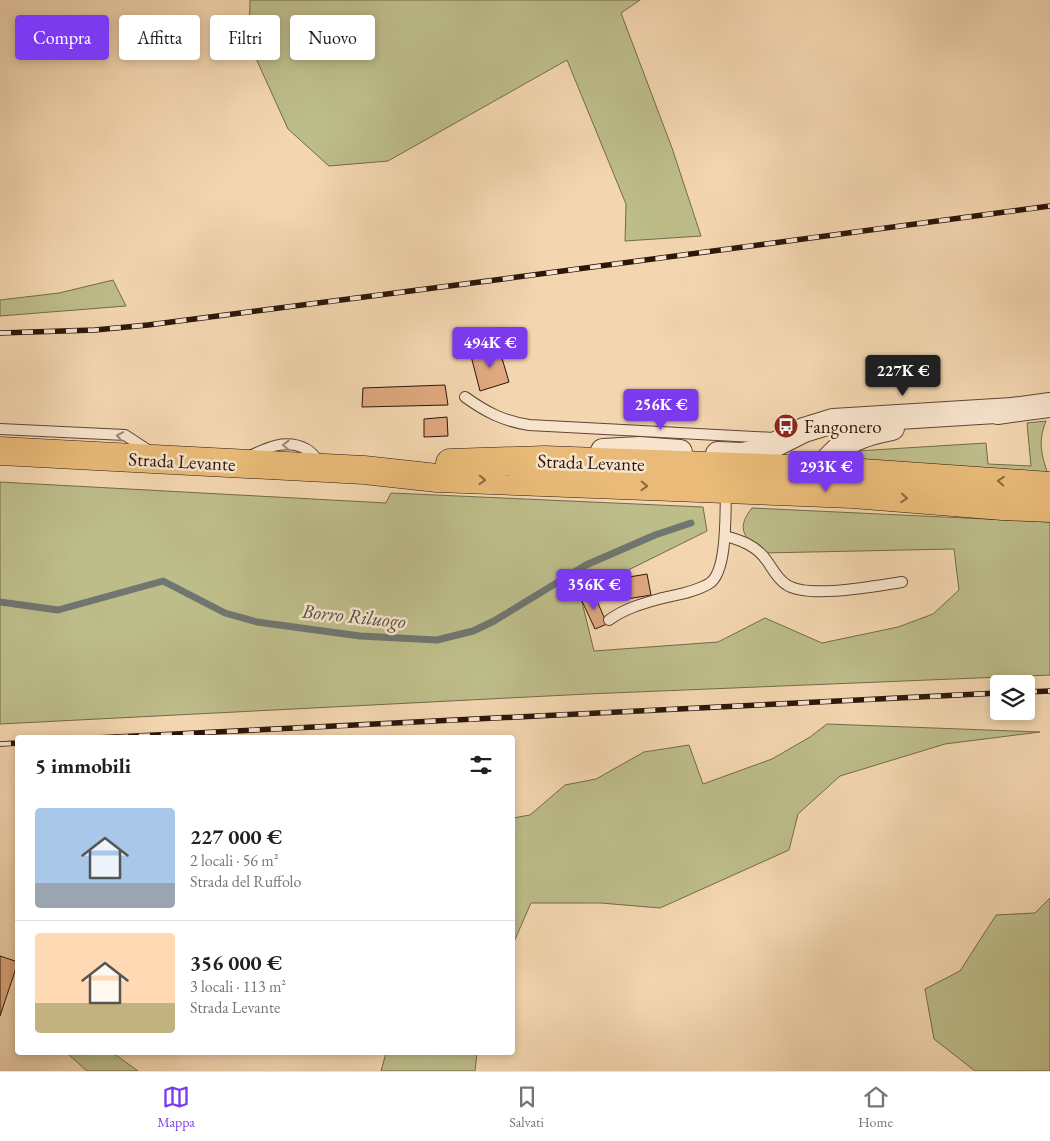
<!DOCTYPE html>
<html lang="it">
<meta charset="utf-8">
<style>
:root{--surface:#fff;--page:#f6f6f6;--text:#202124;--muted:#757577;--line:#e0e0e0;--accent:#7c3aed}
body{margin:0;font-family:"EB Garamond",serif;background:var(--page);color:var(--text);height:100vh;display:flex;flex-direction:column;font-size:19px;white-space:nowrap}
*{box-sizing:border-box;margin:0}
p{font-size:16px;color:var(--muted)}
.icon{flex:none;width:28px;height:28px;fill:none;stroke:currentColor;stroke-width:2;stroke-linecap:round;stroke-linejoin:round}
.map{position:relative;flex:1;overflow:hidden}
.panel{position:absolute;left:15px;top:735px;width:500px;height:320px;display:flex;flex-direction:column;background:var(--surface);border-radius:5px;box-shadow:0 2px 8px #0003}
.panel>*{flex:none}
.guide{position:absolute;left:15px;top:15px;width:500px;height:45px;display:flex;gap:10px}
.fabs{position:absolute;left:990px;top:675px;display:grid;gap:10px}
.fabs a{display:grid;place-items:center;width:45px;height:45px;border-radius:5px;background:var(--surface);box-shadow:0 2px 8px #0003;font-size:25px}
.price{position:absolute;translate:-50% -42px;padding:0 11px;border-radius:5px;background:var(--accent);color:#fff;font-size:16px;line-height:32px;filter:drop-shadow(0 1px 2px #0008)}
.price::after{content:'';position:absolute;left:50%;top:30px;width:15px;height:11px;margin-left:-8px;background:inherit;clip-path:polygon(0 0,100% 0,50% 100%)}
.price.selected{background:#222;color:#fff}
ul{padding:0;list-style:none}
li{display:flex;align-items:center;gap:15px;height:125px;padding:0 20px}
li+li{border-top:1px solid var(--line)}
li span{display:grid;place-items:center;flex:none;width:140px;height:100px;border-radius:5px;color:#555}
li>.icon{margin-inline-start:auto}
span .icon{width:60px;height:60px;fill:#fffc;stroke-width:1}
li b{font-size:21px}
h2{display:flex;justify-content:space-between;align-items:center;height:60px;padding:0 20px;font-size:21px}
.pill{padding:0 18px;border-radius:5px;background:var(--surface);box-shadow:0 2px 8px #0003;font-size:18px;line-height:45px}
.pill.selected{background:var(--accent);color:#fff}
.tabs{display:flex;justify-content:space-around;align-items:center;height:70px;border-top:1px solid var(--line);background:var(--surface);font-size:14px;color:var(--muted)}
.tabs a{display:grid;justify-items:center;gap:2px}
.tabs .selected{color:var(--accent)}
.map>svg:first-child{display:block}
.green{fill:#bdbd8a;stroke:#74694a}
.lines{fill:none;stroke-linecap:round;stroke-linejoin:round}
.stream{stroke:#707670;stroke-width:7}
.building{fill:#e0a87f;stroke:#2c150b}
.service-casing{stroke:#5e4534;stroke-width:12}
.tertiary-casing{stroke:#5e4534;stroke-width:26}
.primary-casing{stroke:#2c150b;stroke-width:29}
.service{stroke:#f7e4cc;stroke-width:10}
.tertiary{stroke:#f7e4cc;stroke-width:24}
.primary{stroke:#eabb78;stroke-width:28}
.rail-casing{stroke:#2c150b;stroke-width:5.5}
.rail{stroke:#f7e4cc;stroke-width:4;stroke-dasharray:11;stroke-linecap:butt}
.oneway{stroke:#9c8775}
.oneway2{stroke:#8b6842}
.labels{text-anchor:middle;stroke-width:5;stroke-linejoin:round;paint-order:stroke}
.poi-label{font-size:19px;fill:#2c150b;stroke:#f7e4cc;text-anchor:start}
.street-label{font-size:19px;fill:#2c150b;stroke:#f7e4cc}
.water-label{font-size:20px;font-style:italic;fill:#544e46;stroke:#f7e4cc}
</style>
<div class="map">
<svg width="1050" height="1071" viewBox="0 0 1050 1071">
<rect width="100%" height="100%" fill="#f3d6b0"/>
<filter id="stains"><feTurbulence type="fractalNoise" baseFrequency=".004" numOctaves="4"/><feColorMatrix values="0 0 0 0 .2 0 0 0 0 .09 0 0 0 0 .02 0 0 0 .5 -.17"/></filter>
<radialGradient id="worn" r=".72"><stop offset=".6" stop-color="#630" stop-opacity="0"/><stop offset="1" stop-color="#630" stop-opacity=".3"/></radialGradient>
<path class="green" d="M250 0H640L621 13 672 148 701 236 625 241 626 204 567 60 388 161 329 166 288 129 249 43Z
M113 280 126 306 0 316V300L59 293Z
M1046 421C1037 444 1042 455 1049 478L840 466 856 451 986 443 988 464 1031 466 1027 423Z
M0 482 386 503 391 493 703 507 707 531 580 594 594 651 718 642 765 618 822 643 898 627 933 614 959 590 954 549 762 553C745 538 735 529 752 508L1050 522V675L587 694 0 724Z
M827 724 1040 732 945 744 840 776 798 814 789 850 660 908 601 903H531L513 944V818L530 815 565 785 596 779 644 752 689 745 703 784 772 759 810 737Z
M1050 898V1071H975L934 1039 925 989 960 971 996 915 1035 913Z
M69 1052 113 1053 138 1071H87L68 1054Z
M386 1053V1052L477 1053 475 1071H381Z"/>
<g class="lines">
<path class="stream" d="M0 602 58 610 163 581 225 613 257 622 360 636 437 640 473 631 494 621 586 565 655 535 691 523"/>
</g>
<path class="building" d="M499 348 509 382 480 391 471 356Z
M445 385 448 405 362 407 363 388Z
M447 417 448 436 424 437V419Z
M647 574 651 595 621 600 617 579Z
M594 594 607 624 595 629 581 599Z
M0 956 18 962 0 1016Z"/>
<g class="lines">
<defs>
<path id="service" d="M465 397C486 412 503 421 529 425L774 438
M0 429 125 435 151 452
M248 457C266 448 286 438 306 449 311 451 316 458 320 462
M725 536C741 540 757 546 767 561 773 569 777 579 787 585 809 599 875 586 902 582
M609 620C624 609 641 604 659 599 675 595 696 592 710 583 728 570 725 511 726 490"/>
<path id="tertiary" d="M997 412 1050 405
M603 451 639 449 680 452
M718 454 742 455 762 451 804 430 833 421 1012 410
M811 481C836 447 849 436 892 428"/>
<path id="primary" d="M0 451 364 470 437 478 852 494 1003 506 1050 508
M450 463 545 460 819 470 1050 486"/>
</defs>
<use href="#service" class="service-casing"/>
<use href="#tertiary" class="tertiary-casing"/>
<use href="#primary" class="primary-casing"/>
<use href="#service" class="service"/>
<use href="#tertiary" class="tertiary"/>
<use href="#primary" class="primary"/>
<defs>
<path id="rail" d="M0 333 95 330 148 325 503 279 1050 206
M1026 692 1050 691
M95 738 999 693
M0 744 18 743"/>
</defs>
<use href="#rail" class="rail-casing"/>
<use href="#rail" class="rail"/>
</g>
<defs><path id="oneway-chevron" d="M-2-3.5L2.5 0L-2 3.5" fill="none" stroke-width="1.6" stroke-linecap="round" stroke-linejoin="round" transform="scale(1.25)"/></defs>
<g class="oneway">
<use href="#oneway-chevron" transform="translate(120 436) rotate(-170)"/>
<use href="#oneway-chevron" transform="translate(286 445) rotate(-179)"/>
</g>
<g class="oneway2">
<use href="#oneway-chevron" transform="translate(482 480) rotate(2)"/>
<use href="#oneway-chevron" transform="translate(1001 481) rotate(-176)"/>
<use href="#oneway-chevron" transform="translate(644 486) rotate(2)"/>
<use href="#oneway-chevron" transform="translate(904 498) rotate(4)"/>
</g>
<defs>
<symbol id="bus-disc" viewBox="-11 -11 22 22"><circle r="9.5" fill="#8f2418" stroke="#f7e4cc"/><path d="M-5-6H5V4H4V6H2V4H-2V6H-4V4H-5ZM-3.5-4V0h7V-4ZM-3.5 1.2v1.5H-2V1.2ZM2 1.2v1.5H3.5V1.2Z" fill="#fff"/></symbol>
</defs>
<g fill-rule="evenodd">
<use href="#bus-disc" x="772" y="412" width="28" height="28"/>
</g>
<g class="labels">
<g class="poi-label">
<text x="804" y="433">Fangonero</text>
</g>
<g class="street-label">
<text transform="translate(182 461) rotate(3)" y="7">Strada Levante</text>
<text transform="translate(591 462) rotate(2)" y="7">Strada Levante</text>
</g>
<g class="water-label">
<text transform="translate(354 616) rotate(6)" y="7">Borro Riluogo</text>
</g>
</g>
<rect width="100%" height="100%" filter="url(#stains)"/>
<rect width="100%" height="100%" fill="url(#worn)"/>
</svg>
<div class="fabs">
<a><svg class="icon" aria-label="layers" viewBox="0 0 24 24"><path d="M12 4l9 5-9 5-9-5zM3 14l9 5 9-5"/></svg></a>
</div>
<b class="price" style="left:490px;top:369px">494K €</b>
<b class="price selected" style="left:903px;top:397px">227K €</b>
<b class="price" style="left:661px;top:431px">256K €</b>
<b class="price" style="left:826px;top:493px">293K €</b>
<b class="price" style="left:594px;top:611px">356K €</b>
<div class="guide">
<a class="pill selected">Compra</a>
<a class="pill">Affitta</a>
<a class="pill">Filtri</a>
<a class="pill">Nuovo</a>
</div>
<section class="panel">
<h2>5 immobili<svg class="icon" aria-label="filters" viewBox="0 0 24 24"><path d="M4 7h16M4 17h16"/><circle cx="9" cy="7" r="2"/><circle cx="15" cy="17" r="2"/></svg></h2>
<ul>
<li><span style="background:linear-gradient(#a9c7e8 75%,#9aa5b1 0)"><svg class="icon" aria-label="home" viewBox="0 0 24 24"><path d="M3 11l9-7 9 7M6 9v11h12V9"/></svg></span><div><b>227 000 €</b><p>2 locali · 56 m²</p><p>Strada del Ruffolo</p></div></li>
<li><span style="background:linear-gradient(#ffd9b3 70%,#c2b280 0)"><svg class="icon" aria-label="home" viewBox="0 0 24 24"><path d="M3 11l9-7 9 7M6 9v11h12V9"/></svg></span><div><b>356 000 €</b><p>3 locali · 113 m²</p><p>Strada Levante</p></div></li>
</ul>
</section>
</div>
<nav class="tabs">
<a class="selected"><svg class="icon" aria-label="map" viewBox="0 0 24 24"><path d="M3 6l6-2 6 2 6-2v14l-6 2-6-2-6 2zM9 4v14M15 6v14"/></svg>Mappa</a>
<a><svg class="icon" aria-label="saved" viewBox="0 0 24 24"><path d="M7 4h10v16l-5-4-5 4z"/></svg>Salvati</a>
<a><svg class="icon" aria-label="home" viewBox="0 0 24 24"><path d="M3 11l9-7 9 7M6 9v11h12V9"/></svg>Home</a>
</nav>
